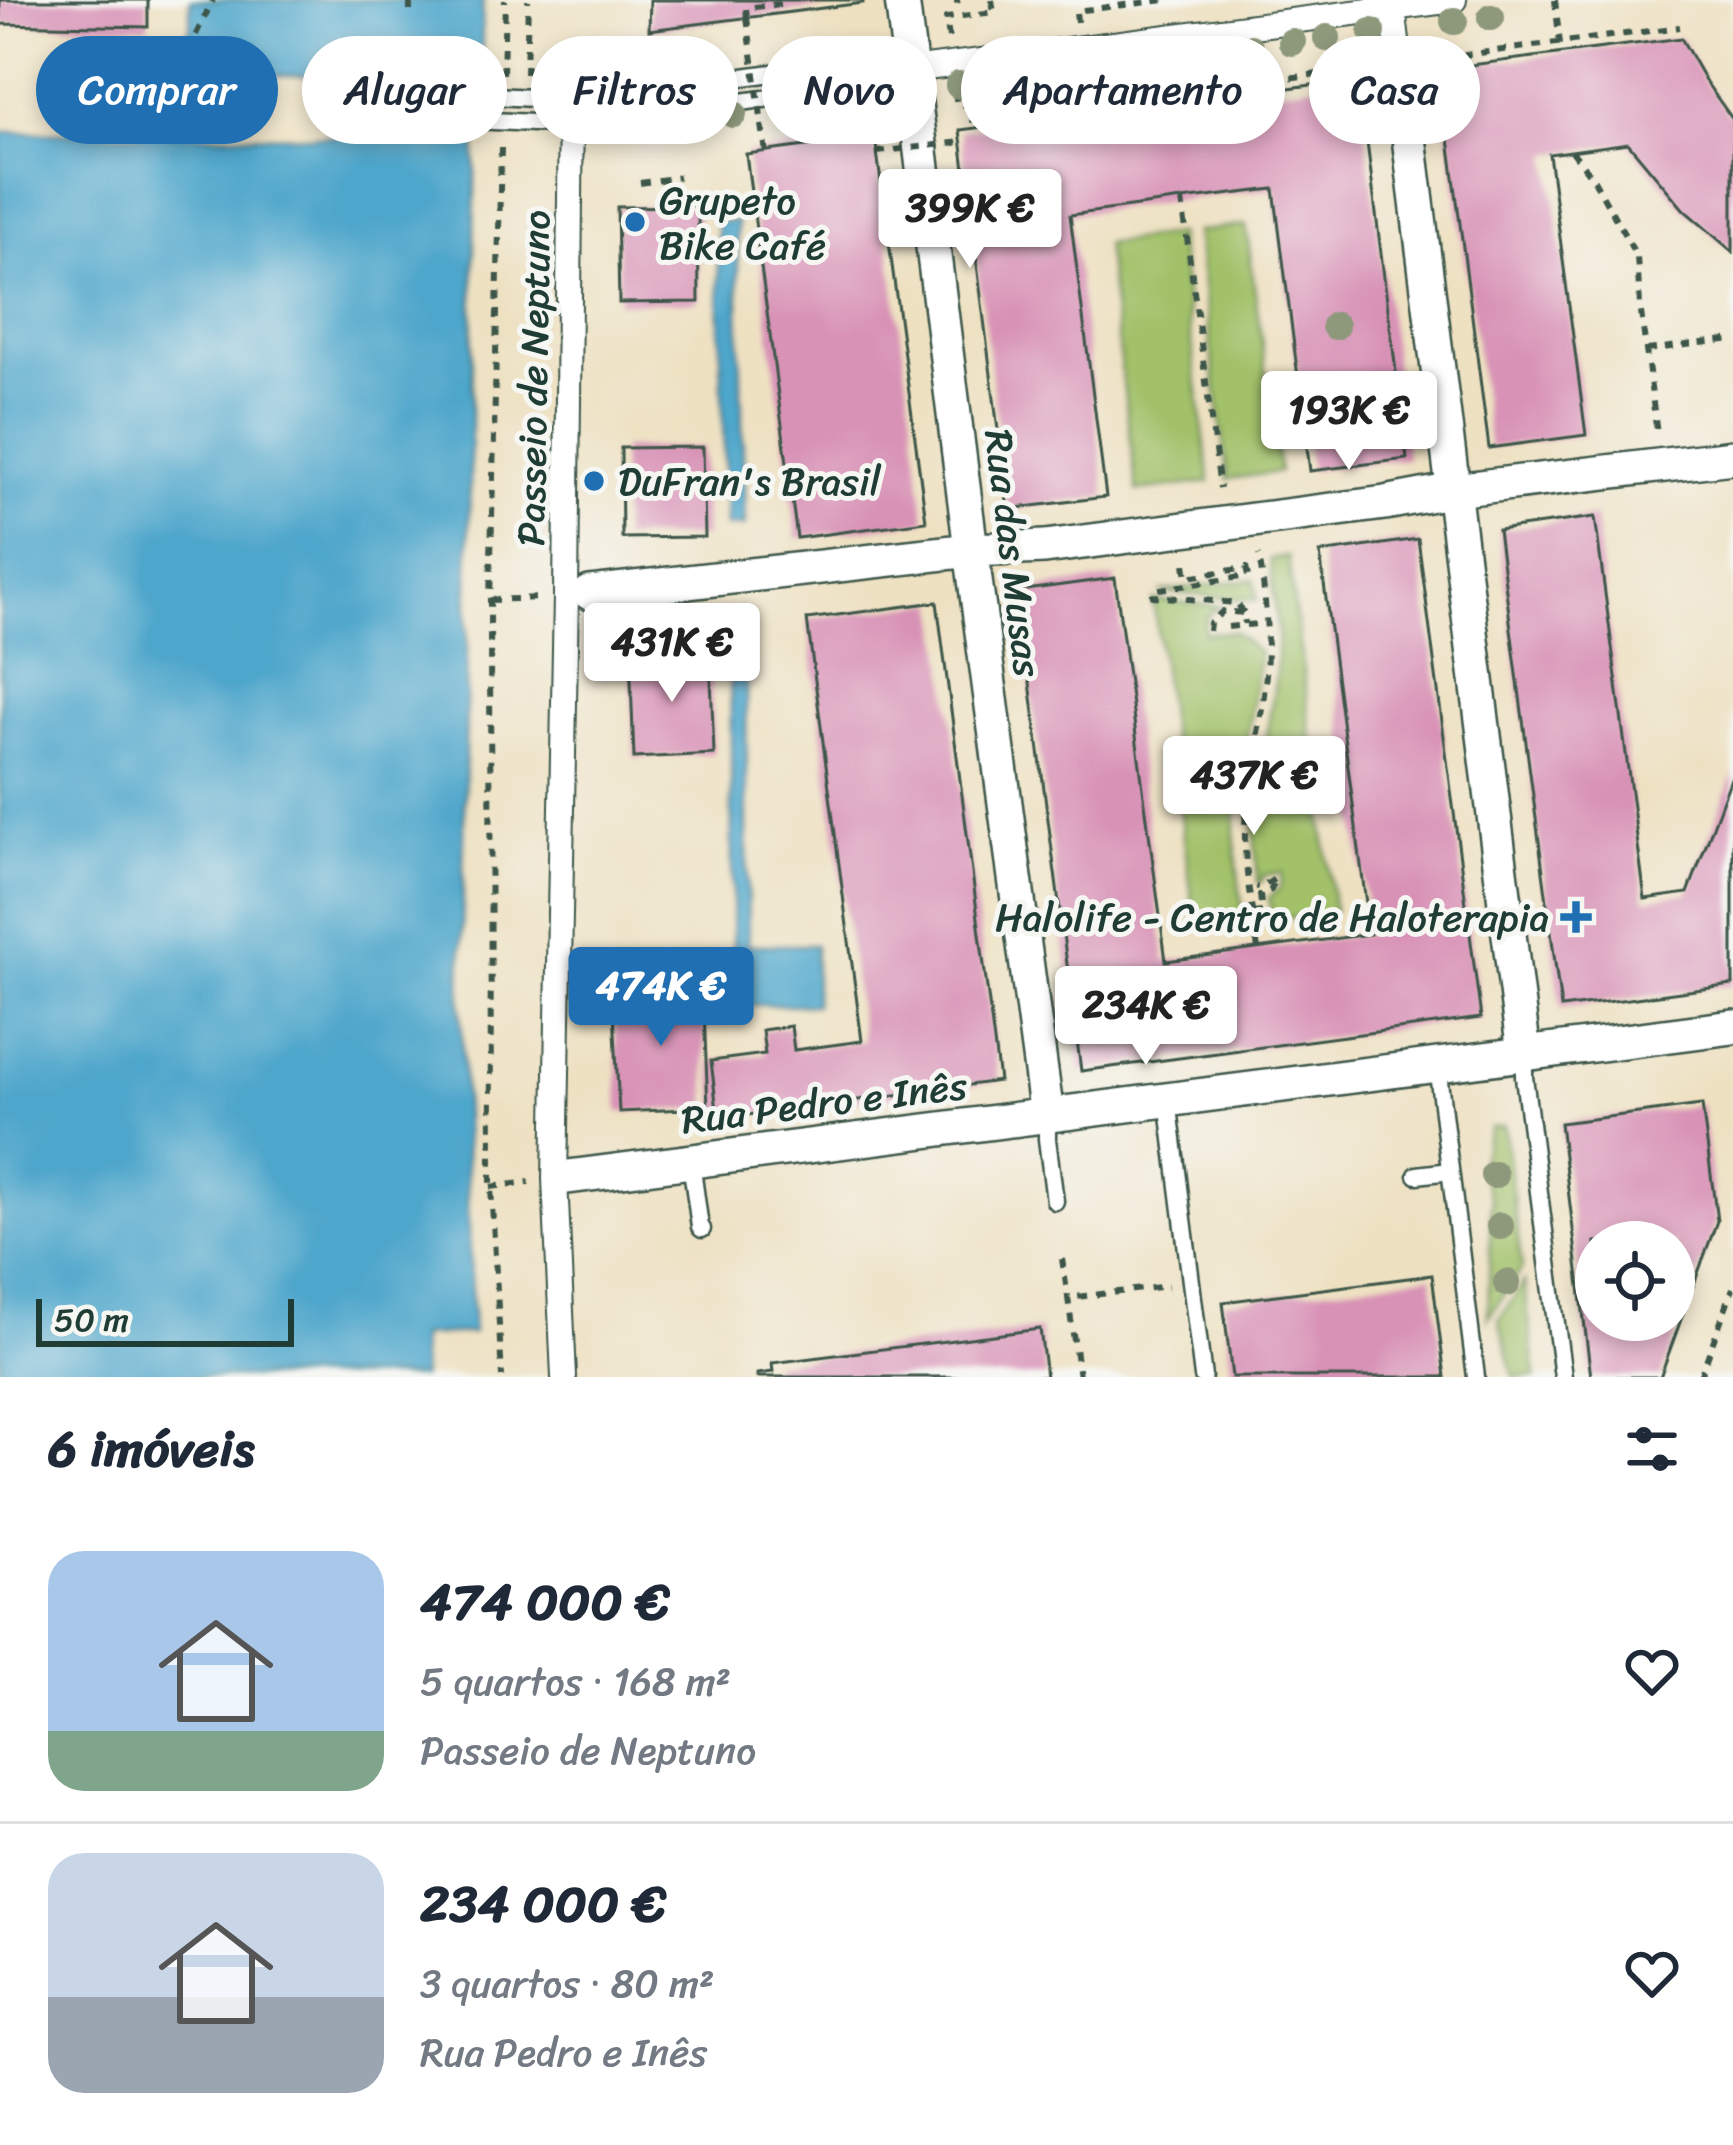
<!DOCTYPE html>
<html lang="pt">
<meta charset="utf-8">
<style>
:root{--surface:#fff;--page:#f2f2f3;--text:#1f2937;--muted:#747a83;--line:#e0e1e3;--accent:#1f6fb2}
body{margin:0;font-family:Sriracha,sans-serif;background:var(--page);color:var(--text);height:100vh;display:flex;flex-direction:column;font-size:45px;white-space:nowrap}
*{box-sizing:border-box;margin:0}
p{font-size:39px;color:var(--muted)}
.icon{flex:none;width:66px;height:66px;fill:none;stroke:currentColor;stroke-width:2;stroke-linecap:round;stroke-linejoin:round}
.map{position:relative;height:1377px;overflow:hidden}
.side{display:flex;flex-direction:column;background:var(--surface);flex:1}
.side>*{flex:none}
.top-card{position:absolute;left:36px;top:36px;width:1662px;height:108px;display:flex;gap:24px}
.tools{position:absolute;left:1575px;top:1221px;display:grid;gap:24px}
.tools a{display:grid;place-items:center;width:120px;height:120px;border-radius:50%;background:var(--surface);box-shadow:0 6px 18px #0003;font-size:60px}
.scale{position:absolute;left:36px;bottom:30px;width:258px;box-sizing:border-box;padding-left:12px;border:6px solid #1f3d34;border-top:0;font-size:33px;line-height:42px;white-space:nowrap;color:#1f3d34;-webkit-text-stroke:9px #f6f6f2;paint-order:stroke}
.price{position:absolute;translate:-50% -102px;padding:0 27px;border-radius:12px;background:#fff;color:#222;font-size:39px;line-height:78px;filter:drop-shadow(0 3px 6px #0008)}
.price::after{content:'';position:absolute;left:50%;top:72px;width:36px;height:27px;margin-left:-18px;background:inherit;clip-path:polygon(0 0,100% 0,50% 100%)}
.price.current{background:var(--accent);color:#fff}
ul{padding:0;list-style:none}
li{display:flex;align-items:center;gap:36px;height:300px;padding:0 48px}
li+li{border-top:3px solid var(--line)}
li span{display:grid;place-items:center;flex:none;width:336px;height:240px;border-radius:36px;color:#555}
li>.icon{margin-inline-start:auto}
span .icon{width:144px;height:144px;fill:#fffc;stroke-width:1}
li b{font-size:51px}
h2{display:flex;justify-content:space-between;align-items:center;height:144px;padding:0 48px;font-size:51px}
.chip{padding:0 42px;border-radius:54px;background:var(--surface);box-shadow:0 6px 18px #0003;font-size:42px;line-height:108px}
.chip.current{background:var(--accent);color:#fff}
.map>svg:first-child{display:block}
.green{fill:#a2c169;stroke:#607f4e;stroke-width:3}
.water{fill:#4ea6cb;stroke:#367280;stroke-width:3}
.building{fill:#d892b6;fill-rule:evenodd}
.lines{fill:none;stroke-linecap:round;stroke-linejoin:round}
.service-casing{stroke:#3e5649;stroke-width:21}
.pedestrian-casing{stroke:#3e5649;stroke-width:28}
.minor-casing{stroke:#3e5649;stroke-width:38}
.path{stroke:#3e5649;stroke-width:6;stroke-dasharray:9 9;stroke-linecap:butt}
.service{stroke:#fff;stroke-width:16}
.pedestrian{stroke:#fff;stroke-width:24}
.minor{stroke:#fff;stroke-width:33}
.path-bridge{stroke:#3e5649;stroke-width:6;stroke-dasharray:9 9;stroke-linecap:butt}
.tree{fill:#8e997b}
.poi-dot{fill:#1f6fb2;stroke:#f6f6f2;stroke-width:4.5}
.labels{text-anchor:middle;stroke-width:10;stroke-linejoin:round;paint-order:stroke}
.poi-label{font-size:39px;fill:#1f3d34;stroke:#f6f6f2;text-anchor:start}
.street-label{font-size:39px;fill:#1f3d34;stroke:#f6f6f2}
</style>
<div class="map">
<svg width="1733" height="1377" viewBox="0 0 1733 1377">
<rect width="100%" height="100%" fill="#f6f6f2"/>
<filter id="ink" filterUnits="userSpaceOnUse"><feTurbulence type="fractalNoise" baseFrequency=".00833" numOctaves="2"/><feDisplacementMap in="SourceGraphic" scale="24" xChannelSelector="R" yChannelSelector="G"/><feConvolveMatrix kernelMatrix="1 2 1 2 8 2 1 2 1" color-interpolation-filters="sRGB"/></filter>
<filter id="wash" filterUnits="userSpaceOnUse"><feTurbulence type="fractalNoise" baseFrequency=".004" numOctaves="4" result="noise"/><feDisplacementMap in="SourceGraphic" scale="48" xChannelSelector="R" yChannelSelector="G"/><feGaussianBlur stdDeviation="2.7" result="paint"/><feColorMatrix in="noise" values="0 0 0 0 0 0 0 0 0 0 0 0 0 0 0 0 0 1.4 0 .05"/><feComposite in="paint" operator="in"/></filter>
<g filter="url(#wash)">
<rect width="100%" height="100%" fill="#eee1c2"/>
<path class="green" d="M1246 225 1279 472 1228 479 1196 232Z
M1177 234 1210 482 1137 491 1105 244Z
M1288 557 1334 912 1272 920 1269 898 1280 887 1282 873 1264 875 1262 881 1258 882 1254 832 1257 795 1276 676 1278 635 1270 559Z
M1254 579 1257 600 1159 592Z
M1153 600 1222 606C1209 611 1203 619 1205 633L1234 632 1259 653C1254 712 1237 771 1235 830 1235 861 1241 893 1244 923L1196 929Z
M1504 1126 1522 1268 1488 1318 1491 1200 1479 1168 1490 1128Z
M1524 1282 1536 1377H1514L1499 1320Z"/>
<path class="water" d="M190 0H483L481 79 174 73 173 52 190 29Z
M0 132 476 138 461 1008 473 1333 420 1336 422 1377H0Z
M737 221 745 526 726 527 717 222Z
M730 647H746L748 945H815V1005H733Z"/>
<g id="blocks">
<path class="building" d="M0 0H148V27L0 24Z
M650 0H863V3L649 30Z
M1681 38 1706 82 1733 120V252L1684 210 1628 143 1549 154 1586 435 1489 448 1440 69Z
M1359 79 1407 459 1310 471 1274 189 1182 200 1070 215 1106 497 1008 509 960 130Z
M875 137 926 521 797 538 746 154Z
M698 206 699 302 619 303 617 207Z
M703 447 705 537 622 538 621 448Z
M1595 517 1645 899 1688 893 1733 773V985L1561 1008 1498 530Z
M1418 539 1481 1018 1081 1071 1018 591 1115 578 1166 961 1370 934 1320 553Z
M937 602 999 1081 718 1119 711 1061 765 1054 762 1030 791 1026 794 1050 862 1041 807 619Z
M710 652 714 754 634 758 630 655Z
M703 986 708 1108 619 1112 613 990Z
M1702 1105 1717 1221 1660 1377H1591L1560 1123ZM1596 1242H1674V1320H1596Z
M1432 1275 1445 1377H1232L1223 1302Z
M1040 1329 1046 1377H757V1374L773 1372 772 1363Z"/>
</g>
</g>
<g filter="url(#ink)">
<use href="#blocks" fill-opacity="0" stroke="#3e5649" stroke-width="3"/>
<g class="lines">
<defs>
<path id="service" d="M435 103 476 95 571 100 855 62 904 69
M431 104 474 120 571 125 859 86 911 70
M1524 1054V1077L1563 1377
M1437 1065 1476 1377
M1168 1100 1203 1377
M1047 1116V1139L1055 1201
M691 1162 700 1227 702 1229
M1417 1175 1450 1171"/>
<path id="pedestrian" d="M1392 0 1401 74
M911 70 1454 0
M564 1377 555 1179 566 596 571 100"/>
<path id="minor" d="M902 0 971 550 1047 1116
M1401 74 1524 1054
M590 593 971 550 1045 547 1385 503 1454 490 1733 457
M568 1177 1733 1027"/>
</defs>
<use href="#service" class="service-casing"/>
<use href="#pedestrian" class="pedestrian-casing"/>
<use href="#minor" class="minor-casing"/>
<path class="path" d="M1555 0 1561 53
M954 1 960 0
M410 11V0
M747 18 746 8 780 4
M1077 22 1076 11 1165 0
M949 38 946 18 994 12 992 0
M1426 60 1680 27
M1211 61 1215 88
M503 74 505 0
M526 74 528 0
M1107 75 1110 101
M172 83 213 0
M955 92 957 105 1005 100 1010 135
M970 120 1371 67
M501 148 490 600 491 1187 502 1377
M1572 151 1594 180 1637 257 1640 305 1657 433
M640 183 679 177
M1182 200 1220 488
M1647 350 1733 339
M1185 564 1187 577 1246 568 1248 576 1153 590V596L1237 603 1244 613
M490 600 540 598
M1228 627 1266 623
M1209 631 1210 623 1223 611 1244 613 1245 624
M1253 913 1262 912 1260 895 1271 890 1276 878 1262 887H1256
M1258 949C1252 910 1244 869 1245 829 1246 786 1257 744 1263 702 1270 653 1267 604 1259 555
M491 1187 529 1182
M1062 1259 1068 1297
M1079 1377 1068 1298 1168 1286
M1700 1377 1733 1288"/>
<use href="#service" class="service"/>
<use href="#pedestrian" class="pedestrian"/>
<use href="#minor" class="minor"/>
<path class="path-bridge" d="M747 18 766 153
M877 152 961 142"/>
</g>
<g class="tree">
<circle cx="1491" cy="17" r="14"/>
<circle cx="1454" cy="21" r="14"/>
<circle cx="1372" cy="32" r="14"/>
<circle cx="1327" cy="38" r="14"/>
<circle cx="1292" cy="42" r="14"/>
<circle cx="1250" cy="48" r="14"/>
<circle cx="1125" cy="64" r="14"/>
<circle cx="1085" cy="69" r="14"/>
<circle cx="1153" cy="69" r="14"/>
<circle cx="1044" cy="74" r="14"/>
<circle cx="1003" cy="79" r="14"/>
<circle cx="959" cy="85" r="14"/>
<circle cx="869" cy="97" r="14"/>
<circle cx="831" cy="102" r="14"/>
<circle cx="790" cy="107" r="14"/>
<circle cx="733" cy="114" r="14"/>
<circle cx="691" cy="120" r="14"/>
<circle cx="649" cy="125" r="14"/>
<circle cx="1335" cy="326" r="14"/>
<circle cx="1494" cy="1175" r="14"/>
<circle cx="1500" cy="1226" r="14"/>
<circle cx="1507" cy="1283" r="14"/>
</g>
</g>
<g class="poi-dot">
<circle cx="635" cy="222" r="12"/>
<circle cx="594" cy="481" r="12"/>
<path d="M1570 899h12v12h12v12h-12v12h-12v-12h-12v-12h12z"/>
</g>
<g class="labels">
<g class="poi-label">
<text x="659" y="214">Grupeto<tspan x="659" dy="45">Bike Café</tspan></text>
<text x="618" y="495">DuFran's Brasil</text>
<text x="1549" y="931" text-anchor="end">Halolife - Centro de Haloterapia</text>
</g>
<g class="street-label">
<text transform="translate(533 378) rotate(-89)" y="14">Passeio de Neptuno</text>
<text transform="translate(1014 553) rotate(83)" y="14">Rua das Musas</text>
<text transform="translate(824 1102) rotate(-7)" y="14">Rua Pedro e Inês</text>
</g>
</g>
</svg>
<div class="tools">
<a><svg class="icon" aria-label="locate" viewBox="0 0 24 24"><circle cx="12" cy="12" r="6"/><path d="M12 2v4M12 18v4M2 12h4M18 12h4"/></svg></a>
</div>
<div class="scale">50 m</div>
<b class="price" style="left:970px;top:271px">399K €</b>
<b class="price" style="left:1349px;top:473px">193K €</b>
<b class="price" style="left:672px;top:705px">431K €</b>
<b class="price" style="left:1254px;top:838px">437K €</b>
<b class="price current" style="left:661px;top:1049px">474K €</b>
<b class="price" style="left:1146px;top:1068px">234K €</b>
<div class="top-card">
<a class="chip current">Comprar</a>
<a class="chip">Alugar</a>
<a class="chip">Filtros</a>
<a class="chip">Novo</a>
<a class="chip">Apartamento</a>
<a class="chip">Casa</a>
</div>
</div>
<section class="side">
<h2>6 imóveis<svg class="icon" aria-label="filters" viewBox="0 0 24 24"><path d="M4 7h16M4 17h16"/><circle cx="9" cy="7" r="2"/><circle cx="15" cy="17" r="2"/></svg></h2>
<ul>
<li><span style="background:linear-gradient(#a9c7e8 75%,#7fa58c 0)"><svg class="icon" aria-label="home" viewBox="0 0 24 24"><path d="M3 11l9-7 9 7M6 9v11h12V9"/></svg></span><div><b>474 000 €</b><p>5 quartos · 168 m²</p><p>Passeio de Neptuno</p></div><svg class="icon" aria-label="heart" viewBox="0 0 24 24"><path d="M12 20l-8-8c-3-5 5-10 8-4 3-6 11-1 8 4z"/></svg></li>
<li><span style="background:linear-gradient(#c9d6e8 60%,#9aa5b1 0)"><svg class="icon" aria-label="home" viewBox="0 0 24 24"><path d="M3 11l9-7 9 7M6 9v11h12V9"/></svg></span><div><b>234 000 €</b><p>3 quartos · 80 m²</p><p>Rua Pedro e Inês</p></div><svg class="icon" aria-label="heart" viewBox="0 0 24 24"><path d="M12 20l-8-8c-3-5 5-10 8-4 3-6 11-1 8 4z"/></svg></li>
</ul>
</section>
